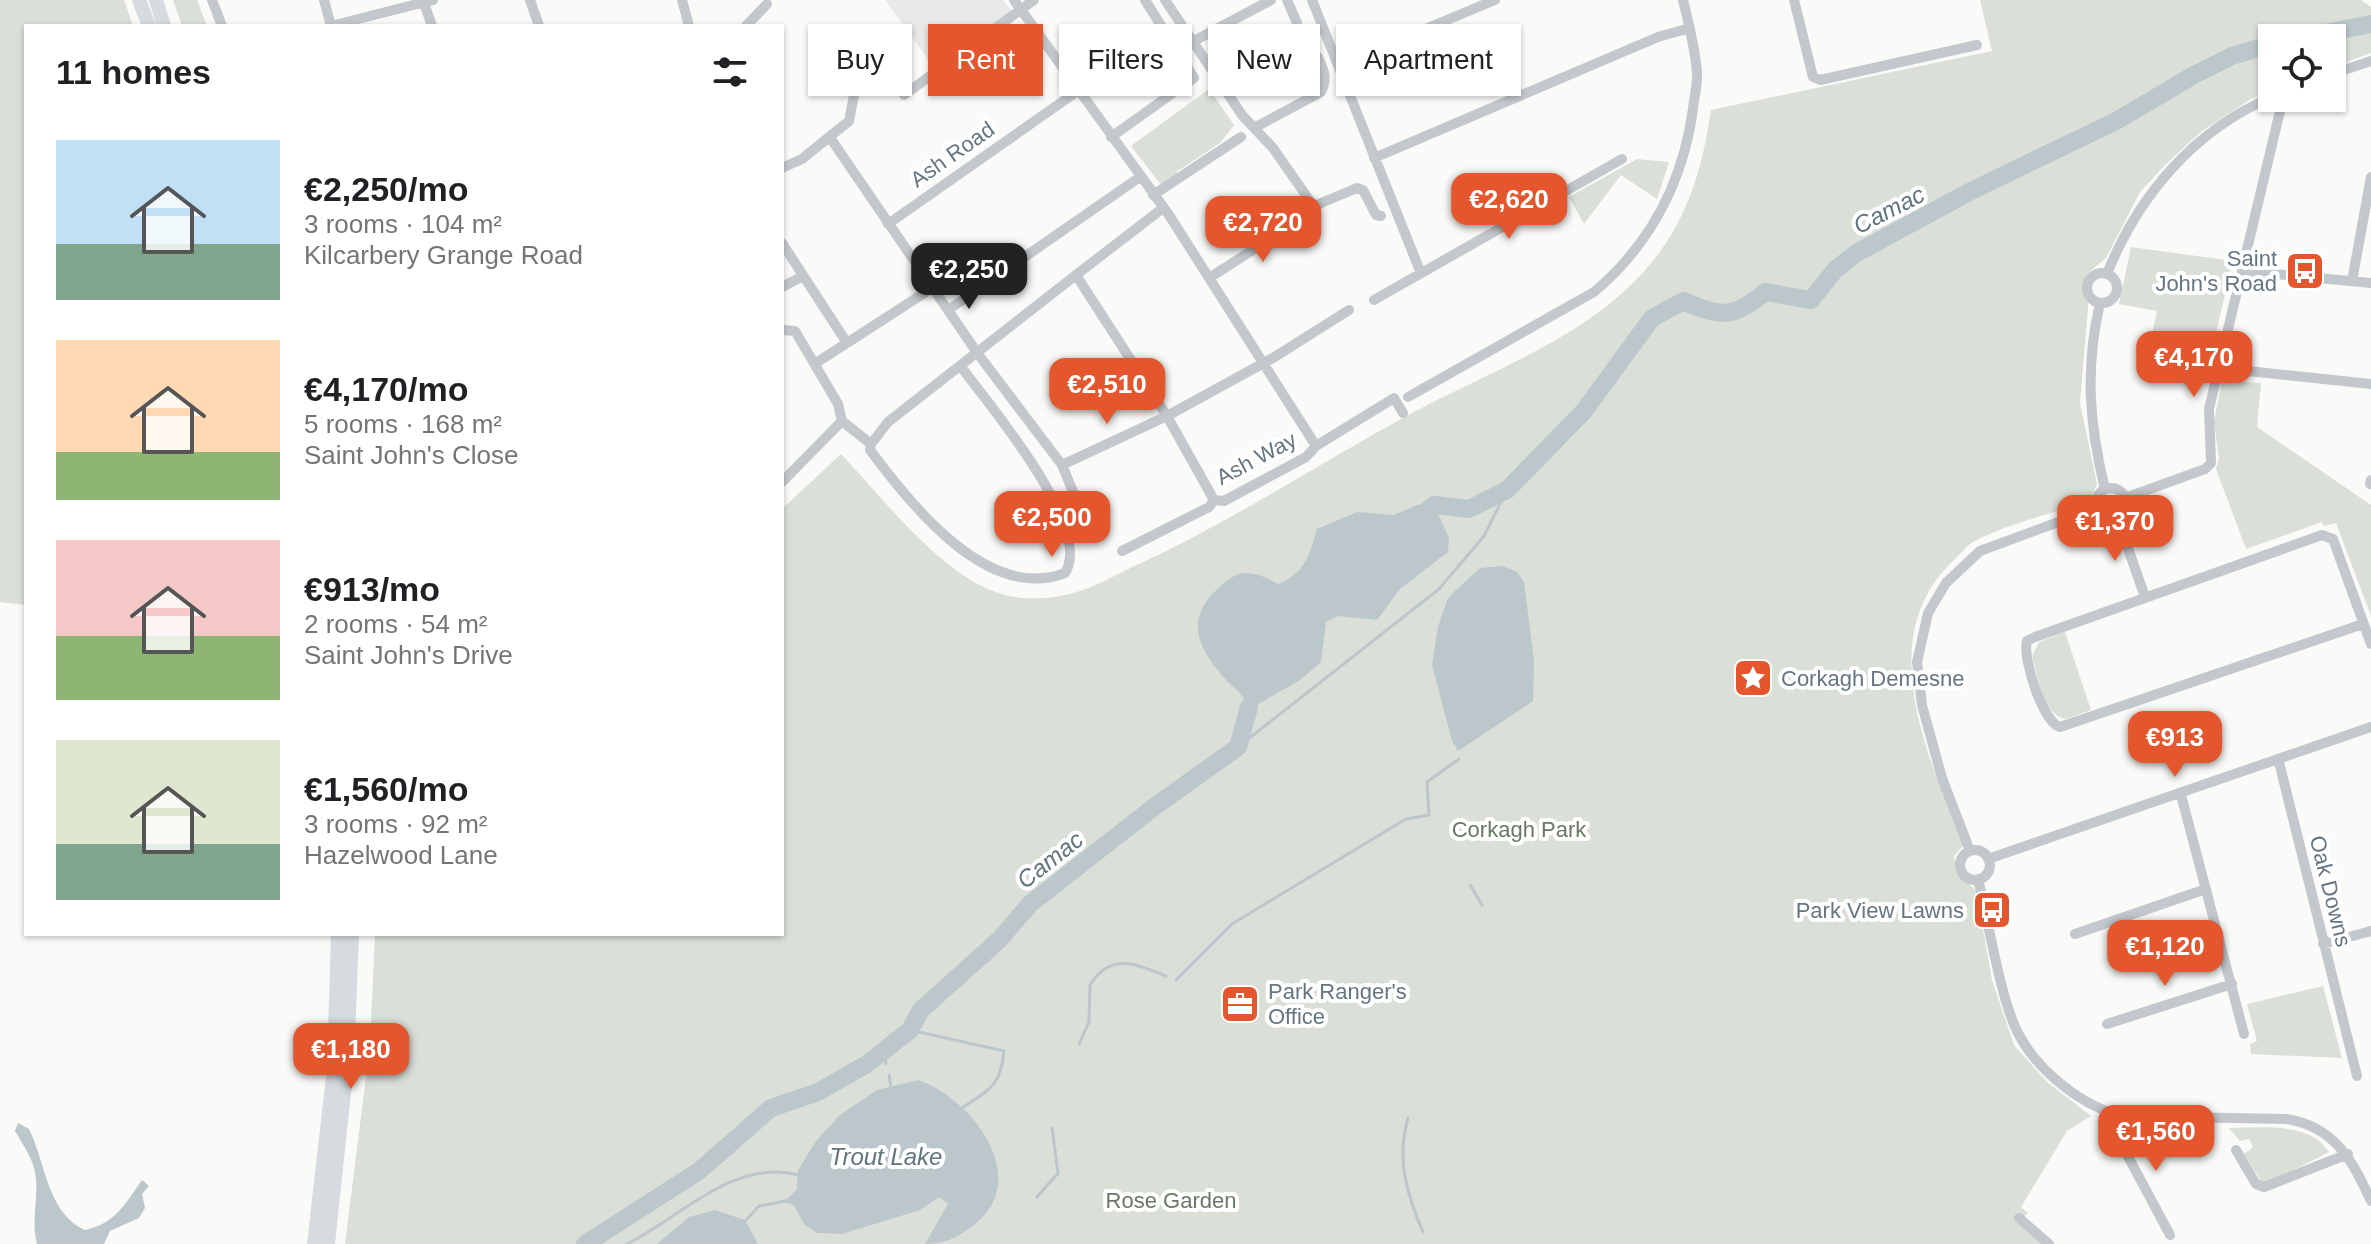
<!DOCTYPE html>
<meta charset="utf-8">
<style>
:root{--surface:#fff;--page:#f6f6f6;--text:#202124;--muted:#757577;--accent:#e4572e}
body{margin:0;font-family:Helvetica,sans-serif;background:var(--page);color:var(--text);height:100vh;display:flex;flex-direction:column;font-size:30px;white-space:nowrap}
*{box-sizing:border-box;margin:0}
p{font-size:26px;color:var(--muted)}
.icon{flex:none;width:44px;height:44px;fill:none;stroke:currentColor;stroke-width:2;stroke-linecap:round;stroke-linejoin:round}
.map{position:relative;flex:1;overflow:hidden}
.side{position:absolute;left:24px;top:24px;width:760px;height:912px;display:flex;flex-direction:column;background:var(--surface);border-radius:0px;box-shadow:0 2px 6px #0004}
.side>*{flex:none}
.hud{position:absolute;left:808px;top:24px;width:760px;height:72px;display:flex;gap:16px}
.controls{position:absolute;left:2258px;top:24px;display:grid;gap:16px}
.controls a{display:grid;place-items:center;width:88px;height:88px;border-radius:0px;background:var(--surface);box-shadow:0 2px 6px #0004;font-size:40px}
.price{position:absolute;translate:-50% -68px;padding:0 18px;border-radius:16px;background:var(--accent);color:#fff;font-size:26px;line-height:52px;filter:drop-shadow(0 2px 4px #0008)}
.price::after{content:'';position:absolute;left:50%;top:48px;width:24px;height:18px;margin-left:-12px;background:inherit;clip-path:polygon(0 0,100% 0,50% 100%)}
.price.on{background:#222;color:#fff}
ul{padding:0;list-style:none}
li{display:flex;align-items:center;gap:24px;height:200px;padding:0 32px}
li span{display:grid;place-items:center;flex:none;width:224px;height:160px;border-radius:0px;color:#555}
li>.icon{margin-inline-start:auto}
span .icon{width:96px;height:96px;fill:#fffc;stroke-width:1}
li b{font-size:34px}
h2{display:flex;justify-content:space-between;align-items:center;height:96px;padding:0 32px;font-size:34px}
.tag{padding:0 28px;border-radius:0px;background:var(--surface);box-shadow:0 2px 6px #0004;font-size:28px;line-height:72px}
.tag.on{background:var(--accent);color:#fff}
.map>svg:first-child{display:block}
.built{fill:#e8e9e9}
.green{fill:#dadfd7}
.water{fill:#bbc7cb}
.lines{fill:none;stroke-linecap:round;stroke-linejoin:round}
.stream{stroke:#bbc7cb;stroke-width:3}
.river{stroke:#bbc7cb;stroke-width:18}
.minor{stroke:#c3c8cc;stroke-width:10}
.secondary{stroke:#d6dbdf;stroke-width:14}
.labels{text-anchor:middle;stroke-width:8;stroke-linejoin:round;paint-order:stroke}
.street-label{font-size:22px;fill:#657683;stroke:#fff}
.poi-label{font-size:22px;fill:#657683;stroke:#fff;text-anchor:end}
.park-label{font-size:22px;fill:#687a64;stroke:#fff}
.water-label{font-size:24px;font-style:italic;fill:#60757c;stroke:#fff}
</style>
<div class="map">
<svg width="2371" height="1244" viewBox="0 0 2371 1244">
<rect width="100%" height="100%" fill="#fafaf8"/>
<path class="built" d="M885 0H1003L1012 12 933 66Z"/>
<path class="green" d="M0 0H124L133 26H26V605L0 602Z
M173 0H197L207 26H182Z
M1980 0H2361L2371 7V53L2332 67V38H2272V91L2251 99 2202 131 2167 163 2140 192 2106 258 2087 274 2088 307 2080 403 2097 484 2089 501C2055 513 2003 525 1973 542 1965 547 1958 557 1951 563 1873 639 1928 761 1965 844L1954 856 1957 873 1976 891 1992 980 2014 1045 2047 1082 2091 1116 2067 1131 2021 1207 2028 1213 2019 1221 2042 1244H345L370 1045 375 934H782V509L841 454C886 501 950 588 1015 597 1037 600 1059 598 1080 591 1101 584 1121 572 1141 563 1234 520 1320 463 1410 414 1477 378 1564 345 1620 295 1679 244 1700 185 1711 110L1992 51Z
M1209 89 1234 125 1220 143 1176 172 1178 175 1162 186 1131 146Z
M1637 159 1669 162 1657 199 1621 175 1584 224 1569 197Z
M2131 247 2233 261 2207 370 2176 363 2175 358 2147 359 2157 311 2119 304Z
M2222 380 2261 383 2257 427 2371 505V616L2336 523 2324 526 2322 522 2246 549 2216 469 2219 459 2214 422Z
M2065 632 2091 710 2066 719C2043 716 2038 675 2032 656L2039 642Z
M2323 986 2342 1058 2251 1054 2250 1044 2257 1041 2247 1004Z
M2229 1128C2260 1128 2310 1121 2329 1152L2264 1185 2244 1154 2253 1147 2249 1139 2240 1141Z"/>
<path class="water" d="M1417 505H1434L1449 538 1448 552 1400 589 1377 620 1338 616 1326 622 1321 662 1300 680 1253 707 1246 727 1240 729C1242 721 1247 715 1246 705 1244 694 1234 688 1227 681 1191 642 1184 612 1231 578 1245 567 1264 576 1278 584 1304 574 1310 555 1317 529L1357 512 1394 515Z
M1503 566 1517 572 1524 582 1534 661 1533 701 1458 751 1452 741 1432 665 1438 627 1448 598 1454 592 1480 568Z
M918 1080C974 1099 1035 1182 971 1227 956 1238 944 1244 925 1244L948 1204 939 1197 920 1210 842 1234 817 1233 804 1224 794 1205 784 1202 797 1189 798 1170 816 1141 840 1115 877 1090Z
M18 1123 29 1129C46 1163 47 1213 85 1230 115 1224 125 1204 142 1180L149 1186 142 1194 145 1208 139 1218 110 1231 104 1244H37C31 1220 38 1202 36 1179 35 1161 23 1145 15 1131Z
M715 1210 745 1220 758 1244H657L689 1217Z"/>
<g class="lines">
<path class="stream" d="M1238 747 1439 589 1484 536 1507 490
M1470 885 1482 905
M1176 980 1232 924 1406 819 1429 815 1427 782 1459 759
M910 1030 1004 1051C1001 1086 989 1090 962 1108
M1079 1044 1089 1022 1090 985C1111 952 1136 964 1166 976
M885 1050 886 1064
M889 1075 891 1087
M1408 1118C1396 1159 1407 1195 1423 1232
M1037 1197 1058 1173 1052 1128
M745 1221 759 1206 786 1201
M586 1243 588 1244
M627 1244C681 1217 734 1158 799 1175"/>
<path class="river" d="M2299 38 2371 24
M1416 519 1434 505 1469 509 1507 490 1584 411 1652 318 1684 301C1720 318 1735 318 1765 292L1811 300 1835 270 1855 254 1969 192 2116 121 2194 75 2232 56 2272 44
M585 1244 699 1171 771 1108 818 1092 867 1064 910 1030 921 1010 999 940 1030 904 1154 807 1238 747 1249 707"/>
<path class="minor" d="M212 0 222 26
M324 0 331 26
M530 0 539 26
M682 0 689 26
M1014 0 1169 215 1316 446 1394 398 1403 413
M1165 0 1242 115 1273 148 1310 201 1314 206 1357 188 1363 190 1376 215 1381 216
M1287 0 1297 23
M1312 0 1420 271
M1794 0 1813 77 1820 80 1977 45
M424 3 432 26
M331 26 433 0
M746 26 767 4
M1194 41 1271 0
M1339 65 1495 0
M2332 74 2371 61
M904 95 1034 0
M1254 128 1321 92C1328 79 1324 70 1318 57
M1111 137 1194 78 1145 0
M831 139 978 354 1062 465 1078 504
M1374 158 1658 37 1690 28
M782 168 802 159 849 121 855 90 851 64
M1153 195 1241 137
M1163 208 1076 275 1167 416 1273 358 1349 310
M888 224 1079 90
M782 243 847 343
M2242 271 2371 283
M2087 288a15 15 0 1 1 30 0a15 15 0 1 1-30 0Z
M2107 274C2138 196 2194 130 2272 97
M1209 278 1298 221
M2352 281 2371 177
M782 287 803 276
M1374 300 1622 159
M2100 303C2085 368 2089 424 2105 489
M948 310 1140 177
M782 330 795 331 838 404 842 421
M816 363 932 288
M2219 368 2371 384
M1408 397 1594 292C1650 245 1683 182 1693 109 1694 97 1698 84 1697 72 1695 48 1689 24 1683 0
M842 421 871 444
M871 444 870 450C910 504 988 603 1065 573 1094 527 989 405 962 368
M871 444 888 422 1076 275
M1062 465 1167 416 1214 500
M782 482 842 421
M2370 484 2371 480
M2096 503a15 15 0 1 1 30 0a15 15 0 1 1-30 0Z
M2125 498 2205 469 2211 463 2209 409 2280 111
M2117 517 2145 597
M1122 551 1209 507 1214 500 1224 501 1306 457 1316 446
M2363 624 2060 727C2043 722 2022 658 2027 641L2035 637 2322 535 2333 539 2371 644
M2279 762 2357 1076
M2181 795 2244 1034
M1960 865a15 15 0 1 1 30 0a15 15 0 1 1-30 0Z
M1970 851 1942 778 1922 705 1917 662 1928 613 1946 583 1980 551 2096 508
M1988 859 2371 727
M1978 879C1988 920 2001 1002 2019 1035 2039 1072 2084 1108 2124 1116L2287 1119C2335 1127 2352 1160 2371 1201
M2075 934 2206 889
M2323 944 2371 931
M2107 1024 2232 984
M2124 1116V1149L2170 1235
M2236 1150 2256 1184 2264 1187 2348 1154
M2019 1218 2049 1244"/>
<path class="secondary" d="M139 0 149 26
M156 0 164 26
M314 1244 334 1068 338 934
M328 1244 347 1064 352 934"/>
</g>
<defs>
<symbol id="bus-square" viewBox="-11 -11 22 22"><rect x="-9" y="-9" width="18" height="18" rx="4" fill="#e4572e" stroke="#fff"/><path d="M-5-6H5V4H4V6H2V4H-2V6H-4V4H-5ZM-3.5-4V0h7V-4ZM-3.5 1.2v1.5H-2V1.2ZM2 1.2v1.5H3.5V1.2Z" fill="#fff"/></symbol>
<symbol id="sight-square" viewBox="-11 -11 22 22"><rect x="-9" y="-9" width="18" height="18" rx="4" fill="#e4572e" stroke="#fff"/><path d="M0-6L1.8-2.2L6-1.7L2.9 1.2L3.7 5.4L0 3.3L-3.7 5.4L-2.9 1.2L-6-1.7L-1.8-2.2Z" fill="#fff"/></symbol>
<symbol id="office-square" viewBox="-11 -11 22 22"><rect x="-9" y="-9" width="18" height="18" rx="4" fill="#e4572e" stroke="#fff"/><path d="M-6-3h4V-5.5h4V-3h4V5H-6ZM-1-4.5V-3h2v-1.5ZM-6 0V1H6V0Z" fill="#fff"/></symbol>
</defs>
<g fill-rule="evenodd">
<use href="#bus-square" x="2283" y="249" width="44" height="44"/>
<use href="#sight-square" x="1731" y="656" width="44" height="44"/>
<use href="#bus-square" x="1970" y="888" width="44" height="44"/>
<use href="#office-square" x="1218" y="982" width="44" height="44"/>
</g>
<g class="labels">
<g class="street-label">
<text transform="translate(952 154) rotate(-35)" y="8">Ash Road</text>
<text transform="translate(1256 458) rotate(-28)" y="8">Ash Way</text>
<text transform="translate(2331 891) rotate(76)" y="8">Oak Downs</text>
</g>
<g class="poi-label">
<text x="2277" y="266">Saint<tspan x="2277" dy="25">John's Road</tspan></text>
<text x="1781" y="686" text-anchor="start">Corkagh Demesne</text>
<text x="1964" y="918">Park View Lawns</text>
<text x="1268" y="999" text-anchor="start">Park Ranger's<tspan x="1268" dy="25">Office</tspan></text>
</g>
<g class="park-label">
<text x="1519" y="837">Corkagh Park</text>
<text x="1171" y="1208">Rose Garden</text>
</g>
<g class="water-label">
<text transform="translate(1889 210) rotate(-27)" y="8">Camac</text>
<text transform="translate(1050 860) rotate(-38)" y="8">Camac</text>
<text x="886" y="1165">Trout Lake</text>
</g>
</g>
</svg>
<div class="controls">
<a><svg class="icon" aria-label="locate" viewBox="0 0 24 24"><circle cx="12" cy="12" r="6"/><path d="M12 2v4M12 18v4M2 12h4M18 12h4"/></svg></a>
</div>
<b class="price" style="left:1509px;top:241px">€2,620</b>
<b class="price" style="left:1263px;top:264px">€2,720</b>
<b class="price on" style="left:969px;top:311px">€2,250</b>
<b class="price" style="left:2194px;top:399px">€4,170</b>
<b class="price" style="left:1107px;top:426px">€2,510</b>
<b class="price" style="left:1052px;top:559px">€2,500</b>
<b class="price" style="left:2115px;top:563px">€1,370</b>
<b class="price" style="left:2175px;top:779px">€913</b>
<b class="price" style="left:2165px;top:988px">€1,120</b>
<b class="price" style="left:351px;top:1091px">€1,180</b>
<b class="price" style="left:2156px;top:1173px">€1,560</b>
<div class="hud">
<a class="tag">Buy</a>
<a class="tag on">Rent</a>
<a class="tag">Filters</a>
<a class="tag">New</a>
<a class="tag">Apartment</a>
</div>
<section class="side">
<h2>11 homes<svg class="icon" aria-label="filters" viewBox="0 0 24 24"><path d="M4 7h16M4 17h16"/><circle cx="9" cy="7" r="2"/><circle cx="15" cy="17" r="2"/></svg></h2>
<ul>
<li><span style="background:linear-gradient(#bfe0f5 65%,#7fa58c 0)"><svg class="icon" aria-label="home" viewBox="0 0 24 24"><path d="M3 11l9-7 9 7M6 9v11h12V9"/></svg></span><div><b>€2,250/mo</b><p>3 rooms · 104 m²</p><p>Kilcarbery Grange Road</p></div></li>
<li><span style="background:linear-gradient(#ffd9b3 70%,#8fb573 0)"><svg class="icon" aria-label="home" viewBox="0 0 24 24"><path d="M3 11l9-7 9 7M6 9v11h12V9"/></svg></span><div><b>€4,170/mo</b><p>5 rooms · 168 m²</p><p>Saint John's Close</p></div></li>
<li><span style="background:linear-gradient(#f6c9c9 60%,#8fb573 0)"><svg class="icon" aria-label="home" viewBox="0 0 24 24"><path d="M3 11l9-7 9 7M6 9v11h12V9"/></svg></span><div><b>€913/mo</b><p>2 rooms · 54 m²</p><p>Saint John's Drive</p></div></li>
<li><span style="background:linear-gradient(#dfe7d0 65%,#7fa58c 0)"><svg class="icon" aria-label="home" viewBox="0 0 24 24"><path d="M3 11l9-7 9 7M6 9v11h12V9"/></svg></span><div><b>€1,560/mo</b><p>3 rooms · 92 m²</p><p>Hazelwood Lane</p></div></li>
</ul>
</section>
</div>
